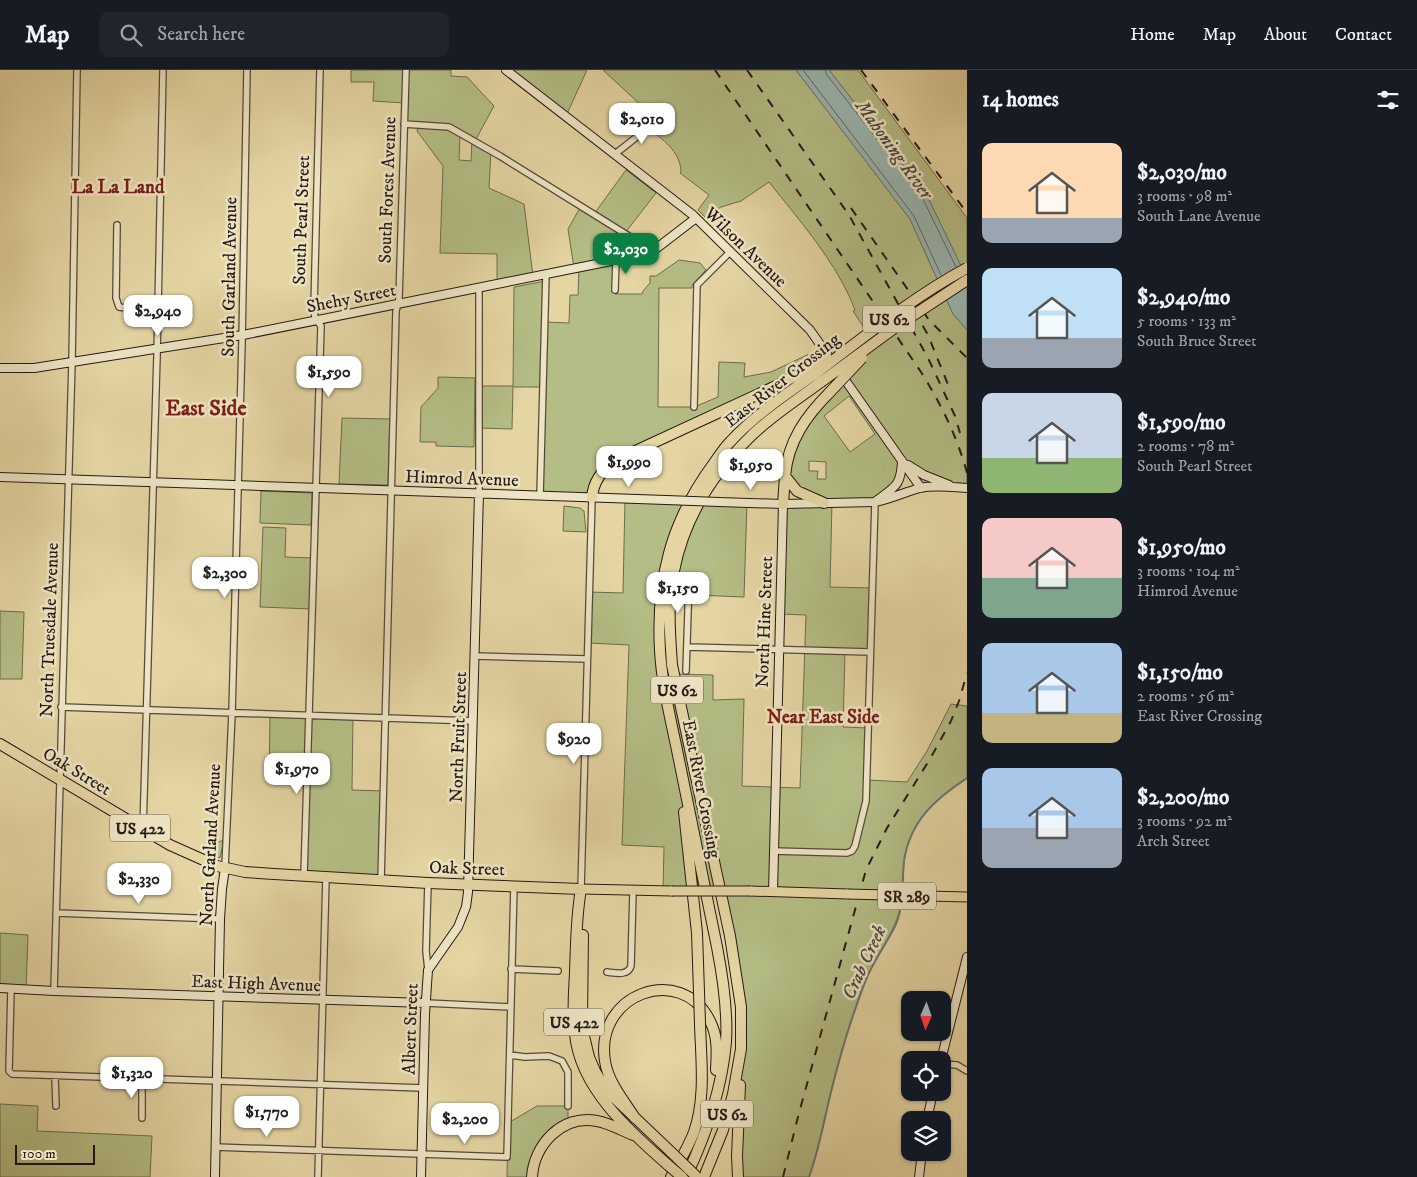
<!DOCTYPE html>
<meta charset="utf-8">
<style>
:root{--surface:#171b24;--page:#20242c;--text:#f1f3f6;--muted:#9ea1a6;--line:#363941;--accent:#0b8043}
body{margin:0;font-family:"IM FELL DW Pica",serif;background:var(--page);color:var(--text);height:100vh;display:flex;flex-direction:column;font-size:19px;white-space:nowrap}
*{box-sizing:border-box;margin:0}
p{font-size:16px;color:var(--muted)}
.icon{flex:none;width:28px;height:28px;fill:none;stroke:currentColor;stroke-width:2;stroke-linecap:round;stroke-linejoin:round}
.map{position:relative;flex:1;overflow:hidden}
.sheet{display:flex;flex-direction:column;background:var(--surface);width:450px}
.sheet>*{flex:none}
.needle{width:32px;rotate:182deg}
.tools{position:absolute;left:901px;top:921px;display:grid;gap:10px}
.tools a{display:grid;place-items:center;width:50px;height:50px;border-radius:10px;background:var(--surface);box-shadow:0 1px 4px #0004;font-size:25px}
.scale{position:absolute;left:15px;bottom:12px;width:80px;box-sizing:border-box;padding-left:5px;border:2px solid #261915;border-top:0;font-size:14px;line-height:18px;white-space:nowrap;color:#261915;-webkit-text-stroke:4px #ede4c3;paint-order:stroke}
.price{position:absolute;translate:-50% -42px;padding:0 11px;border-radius:10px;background:#fff;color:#222;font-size:16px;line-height:32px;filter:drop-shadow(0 1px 2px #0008)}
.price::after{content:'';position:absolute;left:50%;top:30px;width:15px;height:11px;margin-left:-8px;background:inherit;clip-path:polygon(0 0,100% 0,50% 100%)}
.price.on{background:var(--accent);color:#fff}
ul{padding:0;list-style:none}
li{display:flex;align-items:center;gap:15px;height:125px;padding:0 15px}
li span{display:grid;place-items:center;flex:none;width:140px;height:100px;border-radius:10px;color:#555}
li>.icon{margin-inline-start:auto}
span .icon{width:60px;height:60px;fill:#fffc;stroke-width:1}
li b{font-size:21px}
h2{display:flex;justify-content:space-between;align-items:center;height:60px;padding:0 15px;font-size:21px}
header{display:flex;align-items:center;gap:30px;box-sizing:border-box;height:70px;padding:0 25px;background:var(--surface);border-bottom:1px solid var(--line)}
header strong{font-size:24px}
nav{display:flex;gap:28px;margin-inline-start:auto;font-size:18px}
.search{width:350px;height:45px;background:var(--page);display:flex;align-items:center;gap:12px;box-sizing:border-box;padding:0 18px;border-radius:10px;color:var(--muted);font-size:19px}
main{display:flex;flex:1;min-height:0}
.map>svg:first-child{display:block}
.green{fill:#b4bd85;stroke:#6d6b4d;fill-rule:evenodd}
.water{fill:#9ab6b1;stroke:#6c7773}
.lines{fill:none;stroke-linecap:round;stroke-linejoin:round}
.shore{stroke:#606863;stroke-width:1}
.stream{stroke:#6c7773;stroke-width:2}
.street-casing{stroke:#564838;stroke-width:8}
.secondary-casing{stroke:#261915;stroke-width:10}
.primary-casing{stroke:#261915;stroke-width:11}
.highway-casing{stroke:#261915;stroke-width:12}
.street{stroke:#ede4c3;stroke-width:5.5}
.secondary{stroke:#ede4c3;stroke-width:8}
.primary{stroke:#e4d5a3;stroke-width:9}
.highway{stroke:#e4d5a3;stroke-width:10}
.rail{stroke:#261915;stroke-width:2;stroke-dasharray:9 9;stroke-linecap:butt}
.secondary-bridge-casing{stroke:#261915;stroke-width:10;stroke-linecap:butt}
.primary-bridge-casing{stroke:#261915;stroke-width:11;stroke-linecap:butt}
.highway-bridge-casing{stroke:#261915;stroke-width:12;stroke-linecap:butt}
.secondary-bridge{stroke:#ede4c3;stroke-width:8}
.primary-bridge{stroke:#e4d5a3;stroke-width:9}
.highway-bridge{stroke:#e4d5a3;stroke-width:10}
.labels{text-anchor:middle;stroke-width:5;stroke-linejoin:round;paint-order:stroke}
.shield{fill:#ede4c3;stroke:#625649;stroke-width:1}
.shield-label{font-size:16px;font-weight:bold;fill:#261915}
.street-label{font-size:18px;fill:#261915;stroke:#ede4c3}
.water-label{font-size:19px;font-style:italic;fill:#494844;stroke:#ede4c3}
.neighbourhood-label{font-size:19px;font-weight:bold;fill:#7a1f14;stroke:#ede4c3}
.district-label{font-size:22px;font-weight:bold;fill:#7a1f14;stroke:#ede4c3}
</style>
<header>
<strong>Map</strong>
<div class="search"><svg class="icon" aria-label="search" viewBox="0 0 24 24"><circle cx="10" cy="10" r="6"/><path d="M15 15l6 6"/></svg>Search here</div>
<nav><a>Home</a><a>Map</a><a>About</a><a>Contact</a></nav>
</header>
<main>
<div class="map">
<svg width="967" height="1107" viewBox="0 0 967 1107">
<rect width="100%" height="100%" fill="#e4d5a3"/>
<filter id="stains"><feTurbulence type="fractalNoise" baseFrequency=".004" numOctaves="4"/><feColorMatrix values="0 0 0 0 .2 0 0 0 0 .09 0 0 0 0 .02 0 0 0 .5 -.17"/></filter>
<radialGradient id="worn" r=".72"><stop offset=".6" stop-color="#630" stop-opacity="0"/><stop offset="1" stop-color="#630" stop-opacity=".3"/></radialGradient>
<path class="green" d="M351 0H451V6L467 7 494 36 475 71 491 81 489 118 524 134 533 206 497 214V184L440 183 443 96 417 61 418 55 404 54 405 33 373 31 374 12H351ZM460 63 472 69 471 91 459 90Z
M506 0H587L566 46Z
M603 0H796L910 149 953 244 967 260V418H921L902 392V405L875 432 832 433 830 517 872 518 870 582H845L843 657 868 658 867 710 907 712 927 681 951 634 967 636V708C936 728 908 753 904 793 902 812 904 831 898 850 893 865 881 878 874 893 865 909 860 928 853 946 844 973 836 1001 829 1030 823 1056 818 1082 809 1107H738L742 961 720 821H663L664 777 622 775 629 575 588 573 589 522 623 523 625 429 747 432 744 527 671 524 674 604 713 605V630L744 629 742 716 800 718 806 545 779 544 783 434 822 433 785 406 793 371 843 308 832 291 616 390 592 423 540 426 543 317H513L512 359 479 358V316H513L514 217 545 211 544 252 569 253 570 225H578L579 198H574L568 159 581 136 594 144 626 100 656 123 625 163 653 181 616 190 615 224H642L643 221 650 213V206H656L679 190 700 193 706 200 692 215V218H659L658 337H694L718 327 719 292 745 293 744 307 771 302 822 278 828 287 868 264 853 241 855 240C838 194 799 150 769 112L741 131 721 137 705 147 698 140 709 125 680 103 681 101C680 81 662 69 648 58L657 50ZM849 326 875 364 850 382 824 346ZM809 391 826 392V409H817L818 401H809Z
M829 0H858L967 148V208L926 124Z
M438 307 475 308 474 377 436 376V372H420L421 337 438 318Z
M342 348 390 349 388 415 339 414Z
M261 421 312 423 311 455 260 453Z
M564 436 580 438 584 441 586 462 563 461Z
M263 457 286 458 285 487 314 488 312 539 260 537Z
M0 541 24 542 22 609H0Z
M270 644 353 647 352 720 384 721 381 811 304 805 308 714 269 712Z
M224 770 220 788 205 782 210 775Z
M0 863 28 865 26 920 0 918Z
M0 1034 38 1036 37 1061 152 1066 150 1107H0Z
M537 1036H568V1054L555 1062 532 1107H507L508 1053Z"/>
<path class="water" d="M796 0H829L926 124 967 208V260L953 244 910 149Z"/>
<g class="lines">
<path class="shore" d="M803 0 914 146 941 205
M825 0 827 5 922 127 956 197"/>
<path class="stream" d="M902 822C903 811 903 801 904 791 910 751 935 729 967 708
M809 1107C819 1080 824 1050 831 1022 840 985 851 948 865 912 876 883 899 861 902 829"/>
<defs>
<path id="street" d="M404 54 449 57 500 86 653 181
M615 84 657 51
M117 155 116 228 119 237 126 238 158 234
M479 218V423
M615 220 616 190
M694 337 697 215 731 181
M540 426 546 204
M687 577 870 582
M475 586 587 589
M686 601 689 511
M61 637 473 651
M143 759 157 286 163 0
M773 781 847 783 852 781 855 776 866 731 875 432
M225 798 232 643 242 272 247 0
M304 805 321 256 315 248 314 238 320 0
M381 811 396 241 399 229 406 0
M581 819 592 428
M56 843 220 849
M511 899 558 901
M428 900 426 881 428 813
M607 902C616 903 628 906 631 896L633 821
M11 919 9 1001 12 1004 423 1018
M54 921 72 292 77 0
M426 933 511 937
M510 985 525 987 549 986 562 991 568 1002V1036
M942 994 957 995 967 1001
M55 1006 56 1036
M142 1048V1009
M215 1077 507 1087 514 816
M318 1107 326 807"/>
<path id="secondary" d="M506 0 693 145 810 260 921 418
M0 298H34L243 265 631 187 653 181 696 148
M908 395 924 405 949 415
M0 407 666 430
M876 431C895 417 901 416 902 391
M719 432 783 434 875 432C891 429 905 422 920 418 935 415 952 417 967 418
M773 821 783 434
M0 918 54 921 426 933
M941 990 967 887
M927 1050 933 1022
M215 1107 220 849 222 819 225 798
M421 1107 425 944 428 900 458 857 466 837 468 822 479 423
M919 1107 922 1082"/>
<path id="primary" d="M581 819 672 821
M750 821 848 824"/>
<path id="highway" d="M592 428C593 411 603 399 616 390L776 316 812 297
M824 433 797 421 785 406C788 371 806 346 830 322
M783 434 785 406
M0 674 170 775 217 796 245 802 274 804 428 813 581 819
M684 742 697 863 699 922
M581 819C576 847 576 875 575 903 574 923 572 944 575 964 580 1018 629 1061 668 1095
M583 865 582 950 583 962 589 987 595 1001 606 1020 671 1082
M635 1048C624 1031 608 1012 605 991 594 924 681 892 710 951 718 966 717 983 716 1000
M532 1107C534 1075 562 1044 597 1051 609 1053 621 1060 633 1065
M671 1107C679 1092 688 1078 694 1062 706 1028 701 989 700 954
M686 1107C706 1065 722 1019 726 972 728 940 723 908 717 877 704 813 691 749 678 685 671 650 662 616 660 581 656 509 671 451 714 393 719 386 724 378 730 372 754 346 786 324 815 304
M704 1107 723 1060 733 1024 741 979V937L730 866 672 595C670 565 667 531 674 501 684 448 714 402 752 365 773 345 798 329 821 312
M738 1107 737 1086 740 1015"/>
</defs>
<use href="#street" class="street-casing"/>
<use href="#secondary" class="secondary-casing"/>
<use href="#primary" class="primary-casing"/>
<use href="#highway" class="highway-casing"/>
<use href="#street" class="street"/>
<use href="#secondary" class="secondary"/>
<use href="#primary" class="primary"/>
<use href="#highway" class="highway"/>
<path class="rail" d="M715 0 921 302C941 334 957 366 967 403
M747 0 849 145 928 288 955 346 960 363
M861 0 967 143
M851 138 929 250 967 288
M914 240 928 265 949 317
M783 1107 799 1043 866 800 887 758 930 689 951 651 959 631 967 603"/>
<defs>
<path id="secondary-bridge" d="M666 430 719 432"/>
<path id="primary-bridge" d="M672 821H750
M848 824 967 827"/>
<path id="highway-bridge" d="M812 297 827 288
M815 304C864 267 913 227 967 198
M821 312 900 254 967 210
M830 322 862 288
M699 922 700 954
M671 1082 697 1107
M668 1095 682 1107"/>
</defs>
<use href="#secondary-bridge" class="secondary-bridge-casing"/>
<use href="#primary-bridge" class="primary-bridge-casing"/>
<use href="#highway-bridge" class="highway-bridge-casing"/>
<use href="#secondary-bridge" class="secondary-bridge"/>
<use href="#primary-bridge" class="primary-bridge"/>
<use href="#highway-bridge" class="highway-bridge"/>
</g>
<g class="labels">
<g class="shield">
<rect x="863" y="235.5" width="52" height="27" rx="4"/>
<rect x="651" y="606.5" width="52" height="27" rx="4"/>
<rect x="110" y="744.5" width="60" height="27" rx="4"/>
<rect x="878" y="812.5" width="58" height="27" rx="4"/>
<rect x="544" y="938.5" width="60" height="27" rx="4"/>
<rect x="701" y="1030.5" width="52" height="27" rx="4"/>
</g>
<g class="shield-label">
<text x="889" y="255">US 62</text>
<text x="677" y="626">US 62</text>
<text x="140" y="764">US 422</text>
<text x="907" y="832">SR 289</text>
<text x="574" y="958">US 422</text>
<text x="727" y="1050">US 62</text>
</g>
<g class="street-label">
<text transform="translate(387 120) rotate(-88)" y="6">South Forest Avenue</text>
<text transform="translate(301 150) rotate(-88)" y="6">South Pearl Street</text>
<text transform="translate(746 177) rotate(44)" y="6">Wilson Avenue</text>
<text transform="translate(229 207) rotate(-89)" y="6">South Garland Avenue</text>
<text transform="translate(351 228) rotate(-11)" y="6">Shehy Street</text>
<text transform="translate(782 310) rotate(-38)" y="6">East River Crossing</text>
<text transform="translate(462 408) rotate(2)" y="6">Himrod Avenue</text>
<text transform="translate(764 552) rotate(-88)" y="6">North Hine Street</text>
<text transform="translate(49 560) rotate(-88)" y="6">North Truesdale Avenue</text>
<text transform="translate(458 667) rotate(-88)" y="6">North Fruit Street</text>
<text transform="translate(77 701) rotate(31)" y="6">Oak Street</text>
<text transform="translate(702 719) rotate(79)" y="6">East River Crossing</text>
<text transform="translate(210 775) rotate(-87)" y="6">North Garland Avenue</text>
<text transform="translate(467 798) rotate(2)" y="6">Oak Street</text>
<text transform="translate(256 913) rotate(2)" y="6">East High Avenue</text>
<text transform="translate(410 959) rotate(-88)" y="6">Albert Street</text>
</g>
<g class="water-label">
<text transform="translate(895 79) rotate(54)" y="7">Mahoning River</text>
<text transform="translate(863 892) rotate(-65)" y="7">Crab Creek</text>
</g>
<g class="neighbourhood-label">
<text x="118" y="123">La La Land</text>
<text x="823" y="653">Near East Side</text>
</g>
<g class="district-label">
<text x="206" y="345">East Side</text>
</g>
</g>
<rect width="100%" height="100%" filter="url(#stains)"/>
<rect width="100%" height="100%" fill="url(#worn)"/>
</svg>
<div class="tools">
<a><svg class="needle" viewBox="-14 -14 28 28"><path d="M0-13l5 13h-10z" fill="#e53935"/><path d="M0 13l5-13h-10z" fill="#9ea1a6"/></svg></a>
<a><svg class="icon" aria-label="locate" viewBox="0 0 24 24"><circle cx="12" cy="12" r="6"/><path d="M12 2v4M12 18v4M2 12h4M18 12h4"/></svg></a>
<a><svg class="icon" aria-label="layers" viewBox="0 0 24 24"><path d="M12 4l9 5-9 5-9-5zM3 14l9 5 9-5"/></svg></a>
</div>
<div class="scale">100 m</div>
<b class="price" style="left:642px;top:75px">$2,010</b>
<b class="price on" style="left:626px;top:205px">$2,030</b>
<b class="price" style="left:158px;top:267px">$2,940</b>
<b class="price" style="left:329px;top:328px">$1,590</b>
<b class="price" style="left:629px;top:418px">$1,990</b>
<b class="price" style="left:751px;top:421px">$1,950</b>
<b class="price" style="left:225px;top:529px">$2,300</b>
<b class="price" style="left:678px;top:544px">$1,150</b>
<b class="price" style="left:574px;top:695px">$920</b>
<b class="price" style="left:297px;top:725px">$1,970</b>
<b class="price" style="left:139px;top:835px">$2,330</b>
<b class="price" style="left:132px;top:1029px">$1,320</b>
<b class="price" style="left:267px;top:1068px">$1,770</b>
<b class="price" style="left:465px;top:1075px">$2,200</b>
</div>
<section class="sheet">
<h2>14 homes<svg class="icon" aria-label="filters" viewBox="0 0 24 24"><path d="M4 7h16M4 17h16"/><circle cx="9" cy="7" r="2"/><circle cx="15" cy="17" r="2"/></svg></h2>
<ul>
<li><span style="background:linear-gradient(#ffd9b3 75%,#9aa5b1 0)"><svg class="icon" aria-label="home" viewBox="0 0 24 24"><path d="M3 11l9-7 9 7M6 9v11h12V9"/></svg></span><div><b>$2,030/mo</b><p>3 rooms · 98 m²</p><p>South Lane Avenue</p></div></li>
<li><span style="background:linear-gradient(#bfe0f5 70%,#9aa5b1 0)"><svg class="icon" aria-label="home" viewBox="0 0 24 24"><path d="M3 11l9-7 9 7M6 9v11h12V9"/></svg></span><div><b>$2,940/mo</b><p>5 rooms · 133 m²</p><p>South Bruce Street</p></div></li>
<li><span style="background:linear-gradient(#c9d6e8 65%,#8fb573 0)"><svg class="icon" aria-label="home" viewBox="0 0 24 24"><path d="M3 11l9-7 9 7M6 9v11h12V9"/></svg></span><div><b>$1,590/mo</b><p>2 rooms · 78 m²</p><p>South Pearl Street</p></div></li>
<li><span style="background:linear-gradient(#f6c9c9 60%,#7fa58c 0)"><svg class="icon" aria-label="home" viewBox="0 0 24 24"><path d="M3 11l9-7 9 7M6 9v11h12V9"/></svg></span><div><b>$1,950/mo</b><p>3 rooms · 104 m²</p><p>Himrod Avenue</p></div></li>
<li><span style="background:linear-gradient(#a9c7e8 70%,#c2b280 0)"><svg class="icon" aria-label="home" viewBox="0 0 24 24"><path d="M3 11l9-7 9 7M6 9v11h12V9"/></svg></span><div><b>$1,150/mo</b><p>2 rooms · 56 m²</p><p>East River Crossing</p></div></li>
<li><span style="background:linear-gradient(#a9c7e8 60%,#9aa5b1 0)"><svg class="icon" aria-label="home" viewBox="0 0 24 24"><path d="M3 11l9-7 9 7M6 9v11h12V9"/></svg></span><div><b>$2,200/mo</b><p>3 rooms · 92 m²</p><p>Arch Street</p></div></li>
</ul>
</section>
</main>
